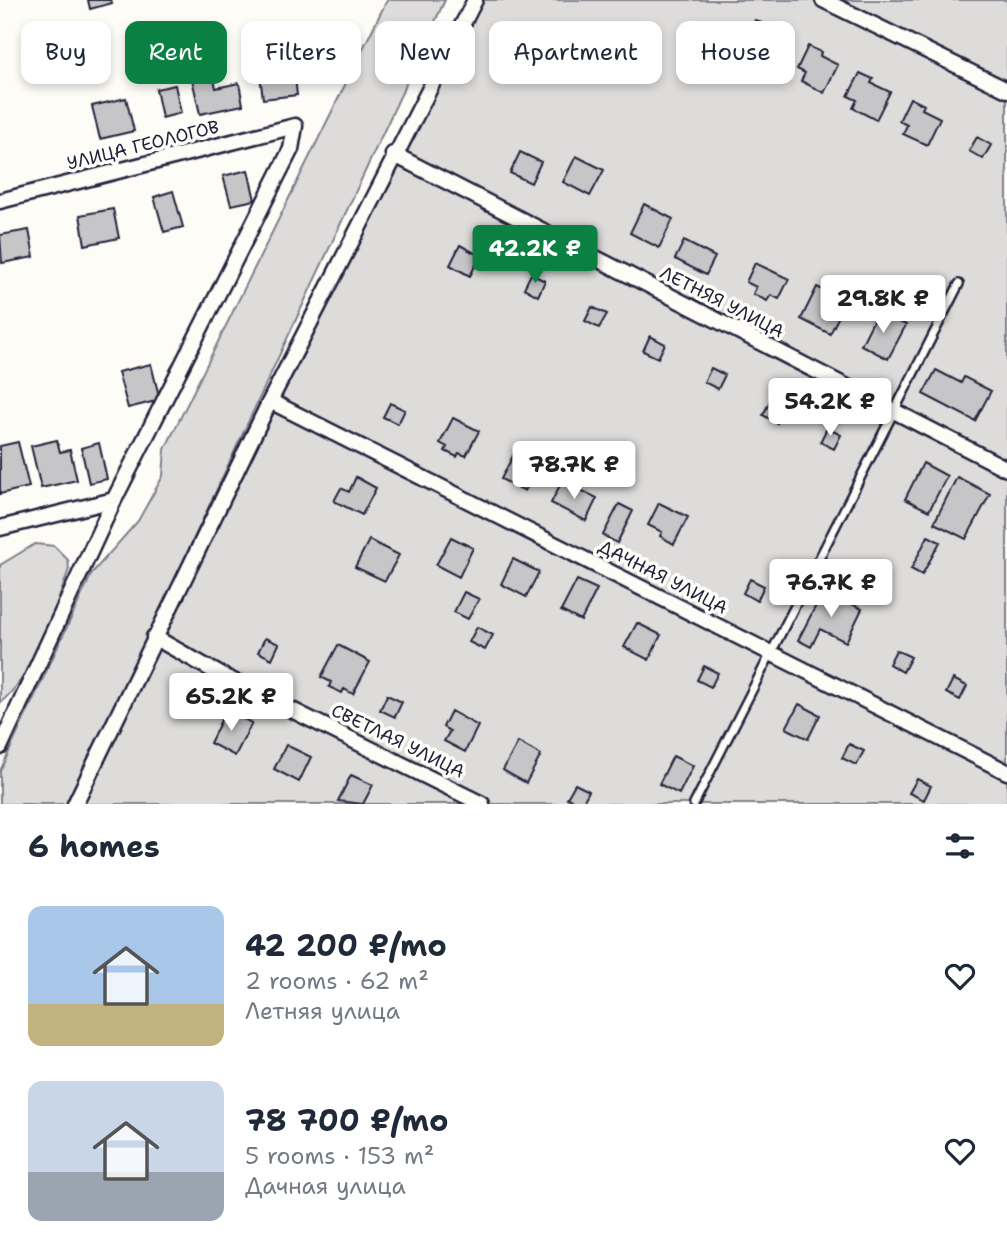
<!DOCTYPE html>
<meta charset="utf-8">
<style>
:root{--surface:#fff;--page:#f6f6f7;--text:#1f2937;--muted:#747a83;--accent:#0b8043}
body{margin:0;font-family:"Shantell Sans",sans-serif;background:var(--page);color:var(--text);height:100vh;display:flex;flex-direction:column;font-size:26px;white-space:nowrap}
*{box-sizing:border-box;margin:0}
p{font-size:23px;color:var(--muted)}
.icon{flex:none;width:38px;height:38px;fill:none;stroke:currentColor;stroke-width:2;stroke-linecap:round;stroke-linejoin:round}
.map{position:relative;height:804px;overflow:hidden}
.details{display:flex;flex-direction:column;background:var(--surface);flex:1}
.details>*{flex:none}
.top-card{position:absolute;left:21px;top:21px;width:966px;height:63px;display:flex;gap:14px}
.price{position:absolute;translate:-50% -60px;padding:0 16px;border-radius:7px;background:#fff;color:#222;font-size:23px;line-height:46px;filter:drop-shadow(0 2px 4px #0008)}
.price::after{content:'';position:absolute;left:50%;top:42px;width:21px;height:16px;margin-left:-10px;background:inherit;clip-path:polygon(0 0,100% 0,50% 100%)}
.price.current{background:var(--accent);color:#fff}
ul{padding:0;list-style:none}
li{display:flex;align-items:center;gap:21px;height:175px;padding:0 28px}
li span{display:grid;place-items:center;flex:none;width:196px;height:140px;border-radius:14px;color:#555}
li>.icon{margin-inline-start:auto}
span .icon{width:84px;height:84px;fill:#fffc;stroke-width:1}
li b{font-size:30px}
h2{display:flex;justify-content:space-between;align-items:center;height:84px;padding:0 28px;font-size:30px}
.chip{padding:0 24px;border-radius:14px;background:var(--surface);box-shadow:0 4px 10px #0003;font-size:24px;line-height:63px}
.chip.current{background:var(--accent);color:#fff}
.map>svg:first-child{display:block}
.green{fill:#dddcdb;stroke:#807f8b;stroke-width:2}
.building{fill:#c6c6c8;stroke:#22223b;stroke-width:2}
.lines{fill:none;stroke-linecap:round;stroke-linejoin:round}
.lane-casing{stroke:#22223b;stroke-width:12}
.street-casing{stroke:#22223b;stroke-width:19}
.lane{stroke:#fdfcf7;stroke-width:7}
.street{stroke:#fdfcf7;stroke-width:14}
.labels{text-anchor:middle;stroke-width:7;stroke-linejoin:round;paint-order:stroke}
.street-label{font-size:18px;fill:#22223b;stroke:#fdfcf7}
</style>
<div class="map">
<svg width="1007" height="804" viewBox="0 0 1007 804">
<rect width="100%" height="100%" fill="#fdfcf7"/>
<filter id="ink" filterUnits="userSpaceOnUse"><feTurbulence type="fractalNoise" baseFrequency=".0143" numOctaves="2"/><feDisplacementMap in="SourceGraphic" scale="14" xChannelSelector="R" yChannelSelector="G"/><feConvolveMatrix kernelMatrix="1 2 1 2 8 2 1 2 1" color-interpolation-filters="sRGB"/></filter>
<g filter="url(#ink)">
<path class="green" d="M387 0H445L70 804H0V771L92 573 138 521 163 476 165 449Z
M475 0H1007V804H79Z
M35 544 54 546 68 560 69 569C54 612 36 673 0 703V565Z"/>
<path class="building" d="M88 0H111L112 3 90 9Z
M755 20 768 26 767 30 785 39 771 67 748 55 752 47 744 43Z
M808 46 821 52 820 56 838 65 824 93 801 81 805 73 797 69Z
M301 48 305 76 295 78 297 95 263 99 257 53Z
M860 73 873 79 871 83 890 92 876 120 853 108 857 100 848 96Z
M213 75 216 88 239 83 243 105 200 114 192 79Z
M175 85 181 113 162 118 156 89Z
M126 98 134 131 100 139 92 106Z
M910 98 924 105 922 109 940 118 927 145 903 134 907 125 899 121Z
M977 137 991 145 983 159 969 151Z
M520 152 541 162 531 183 510 173Z
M576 156 604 170 590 196 563 182Z
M248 170 255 200 231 205 223 176Z
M173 191 183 227 164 232 154 197Z
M644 204 673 219 659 248 630 233Z
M113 209 119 238 85 245 80 215Z
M29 230 34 257 2 263 0 235Z
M684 241 715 257 706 275 675 259Z
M460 245 480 256 470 276 450 265Z
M755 263 789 279 779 299 771 295 767 301 753 294 756 287 746 282Z
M531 274 545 281 538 296 524 288Z
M817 287 846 302 830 334 801 319Z
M592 307 607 314 599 328 585 321Z
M878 311 906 325 888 359 861 345Z
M650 336 665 344 658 358 643 351Z
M151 364 160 400 128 408 118 372Z
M711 368 725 375 718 389 704 382Z
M936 370 961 383 964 377 991 391 975 421 923 394Z
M770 401 785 408 777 423 763 415Z
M390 403 405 410 398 424 383 417Z
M453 418 479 431 466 456 459 453 457 457 445 451 447 447 440 443Z
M827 428 841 435 834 449 820 442Z
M57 440 60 452 70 450 77 480 41 488 31 446Z
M18 442 29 487 0 494V446Z
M99 443 107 479 89 483 81 448Z
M516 450 540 462 525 491 501 479Z
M923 463 947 476 929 511 905 499Z
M356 477 376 488 362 515 334 501 341 488 349 492Z
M957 477 990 494 966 539 934 523Z
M562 481 597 498 586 521 551 503Z
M659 503 688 517 674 544 660 536 662 532 648 525Z
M619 504 633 511 617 543 603 535Z
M928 536 940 542 922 575 911 569Z
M451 537 473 548 459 577 436 565Z
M369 540 399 555 385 581 355 567Z
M513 559 539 572 526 597 501 584Z
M750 579 764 586 757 601 743 593Z
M577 580 597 589 581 621 561 611Z
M824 590 862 609 846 642 820 629 811 647 798 640Z
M464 592 479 599 468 619 454 612Z
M637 623 661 635 649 660 624 647Z
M477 627 493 635 485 650 469 642Z
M265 638 279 644 272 659 258 652Z
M338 645 370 662 353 694 344 689 342 693 329 687 331 682 321 677Z
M896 650 911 657 903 672 889 664Z
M704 666 718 673 711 687 697 680Z
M953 679 967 686 960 700 946 693Z
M387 695 402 702 395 717 380 710Z
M799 704 820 715 808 739 786 728Z
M226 710 252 723 235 756 210 743Z
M451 711 478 726 465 752 444 741 450 731 443 727Z
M518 742 541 755 526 783 503 770Z
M849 744 864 751 856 765 842 758Z
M286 745 311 757 299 782 274 769Z
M673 756 693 766 679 794 659 784Z
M351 775 373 785 363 804 338 801Z
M917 779 931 786 924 800 909 793Z
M575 784 589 791 582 804 567 798Z"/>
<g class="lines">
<defs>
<path id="lane" d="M694 804 959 284"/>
<path id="street" d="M823 0 1007 90
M393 154 1007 469
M0 201 295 126 291 149 114 500 0 747
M270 401 1007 772
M0 528 114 500
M154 637 221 675 482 804
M75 804 270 401 475 0"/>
</defs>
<use href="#lane" class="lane-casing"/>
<use href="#street" class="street-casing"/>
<use href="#lane" class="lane"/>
<use href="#street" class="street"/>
</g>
</g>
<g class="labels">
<g class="street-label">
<text transform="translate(143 145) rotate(-14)" y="6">УЛИЦА ГЕОЛОГОВ</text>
<text transform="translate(722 302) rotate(27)" y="6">ЛЕТНЯЯ УЛИЦА</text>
<text transform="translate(663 577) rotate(27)" y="6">ДАЧНАЯ УЛИЦА</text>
<text transform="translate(398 741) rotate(26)" y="6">СВЕТЛАЯ УЛИЦА</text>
</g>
</g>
</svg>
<b class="price current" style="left:535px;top:285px">42.2K ₽</b>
<b class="price" style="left:883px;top:335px">29.8K ₽</b>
<b class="price" style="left:830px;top:438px">54.2K ₽</b>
<b class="price" style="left:574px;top:501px">78.7K ₽</b>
<b class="price" style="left:831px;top:619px">76.7K ₽</b>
<b class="price" style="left:231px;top:733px">65.2K ₽</b>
<div class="top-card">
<a class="chip">Buy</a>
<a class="chip current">Rent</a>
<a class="chip">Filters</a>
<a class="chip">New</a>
<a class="chip">Apartment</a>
<a class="chip">House</a>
</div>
</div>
<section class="details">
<h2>6 homes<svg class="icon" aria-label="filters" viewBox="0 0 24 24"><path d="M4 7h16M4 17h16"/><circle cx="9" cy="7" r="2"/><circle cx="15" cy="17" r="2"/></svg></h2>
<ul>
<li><span style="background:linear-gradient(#a9c7e8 70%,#c2b280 0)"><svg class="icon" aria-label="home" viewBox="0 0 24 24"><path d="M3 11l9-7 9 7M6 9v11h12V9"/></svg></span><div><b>42 200 ₽/mo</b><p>2 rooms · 62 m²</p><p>Летняя улица</p></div><svg class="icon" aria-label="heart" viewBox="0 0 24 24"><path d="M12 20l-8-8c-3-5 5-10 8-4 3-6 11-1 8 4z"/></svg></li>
<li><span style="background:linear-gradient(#c9d6e8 65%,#9aa5b1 0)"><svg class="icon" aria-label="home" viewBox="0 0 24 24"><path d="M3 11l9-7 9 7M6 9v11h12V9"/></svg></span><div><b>78 700 ₽/mo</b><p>5 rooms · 153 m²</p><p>Дачная улица</p></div><svg class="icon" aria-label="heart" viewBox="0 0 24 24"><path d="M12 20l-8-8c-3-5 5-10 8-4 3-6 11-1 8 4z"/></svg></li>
</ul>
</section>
